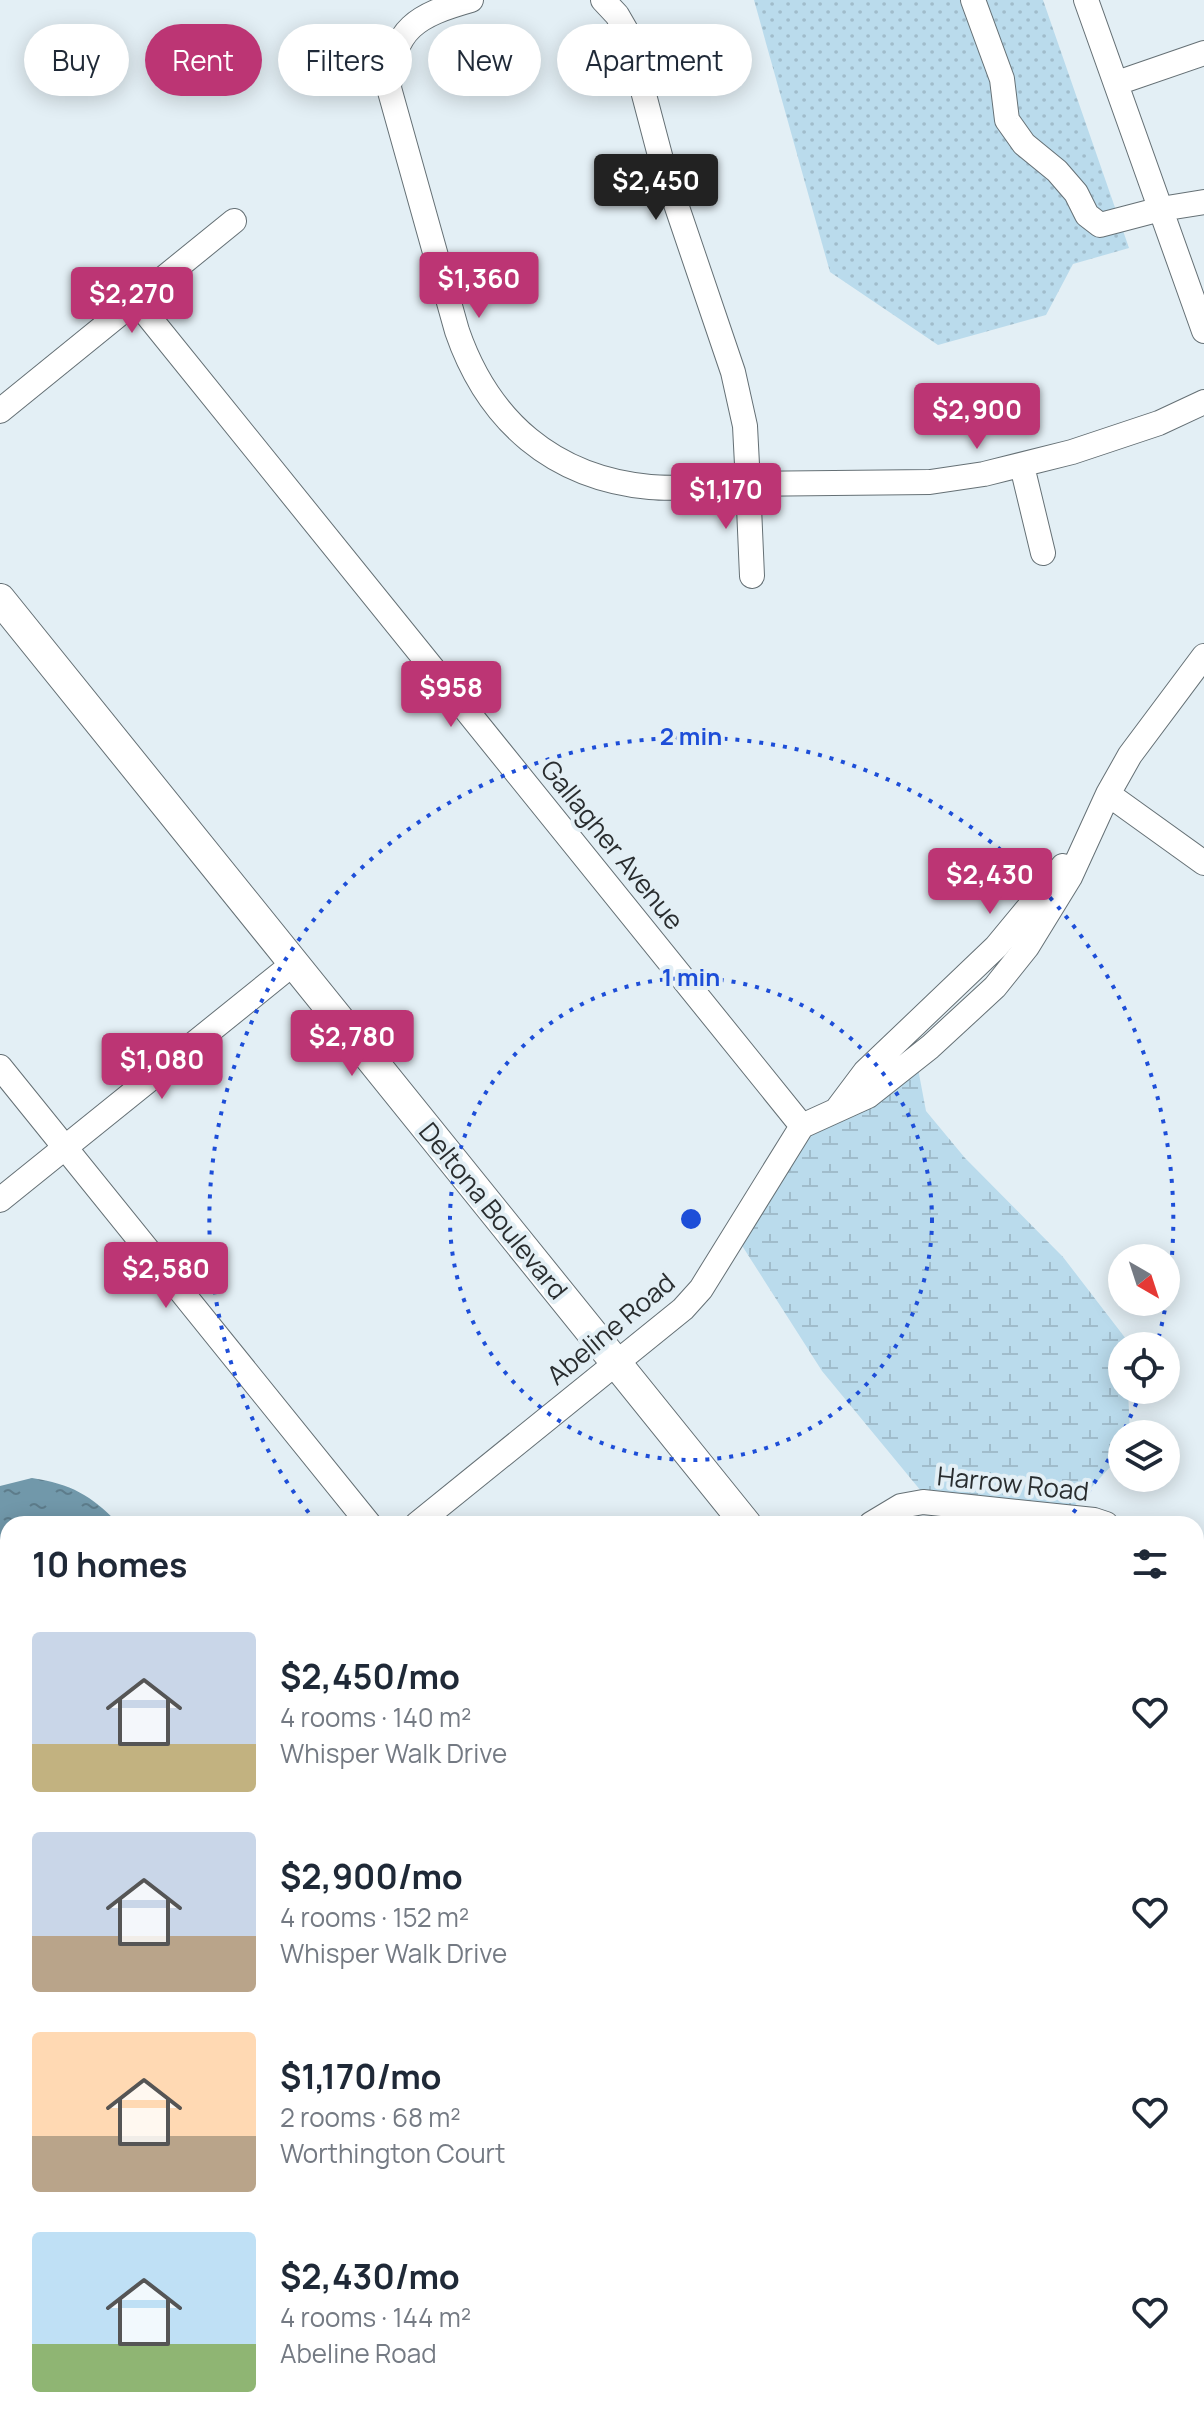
<!DOCTYPE html>
<meta charset="utf-8">
<style>
:root{--surface:#fff;--page:#f6f6f7;--text:#1f2937;--muted:#747a83;--accent:#bc3574}
body{margin:0;font-family:Manrope,sans-serif;background:var(--page);color:var(--text);height:100vh;display:flex;flex-direction:column;font-size:30px;white-space:nowrap}
*{box-sizing:border-box;margin:0}
p{font-size:26px;color:var(--muted)}
.icon{flex:none;width:44px;height:44px;fill:none;stroke:currentColor;stroke-width:2;stroke-linecap:round;stroke-linejoin:round}
.map{position:relative;flex:1;overflow:hidden}
.sheet{position:absolute;left:0px;top:1516px;width:1204px;height:914px;display:flex;flex-direction:column;background:var(--surface);border-radius:24px 24px 0 0;box-shadow:0 4px 20px #0003}
.sheet>*{flex:none}
.banner{position:absolute;left:24px;top:24px;width:800px;height:72px;display:flex;gap:16px}
.needle{width:52px;rotate:141deg}
.tools{position:absolute;left:1108px;top:1244px;display:grid;gap:16px}
.tools a{display:grid;place-items:center;width:72px;height:72px;border-radius:50%;background:var(--surface);box-shadow:0 4px 20px #0003;font-size:40px}
.price{position:absolute;translate:-50% -68px;padding:0 18px;border-radius:8px;background:var(--accent);color:#fff;font-size:26px;line-height:52px;filter:drop-shadow(0 2px 4px #0008)}
.price::after{content:'';position:absolute;left:50%;top:48px;width:24px;height:18px;margin-left:-12px;background:inherit;clip-path:polygon(0 0,100% 0,50% 100%)}
.price.current{background:#222;color:#fff}
ul{padding:0;list-style:none}
li{display:flex;align-items:center;gap:24px;height:200px;padding:0 32px}
li span{display:grid;place-items:center;flex:none;width:224px;height:160px;border-radius:8px;color:#555}
li>.icon{margin-inline-start:auto}
span .icon{width:96px;height:96px;fill:#fffc;stroke-width:1}
li b{font-size:34px}
h2{display:flex;justify-content:space-between;align-items:center;height:96px;padding:0 32px;font-size:34px}
.tag{padding:0 28px;border-radius:36px;background:var(--surface);box-shadow:0 4px 20px #0003;font-size:28px;line-height:72px}
.tag.current{background:var(--accent);color:#fff}
.map>svg:first-child{display:block}
.grass{fill:url(#grass-dots)}
.wetland{fill:url(#wetland-marsh)}
.water{fill:url(#water-ripples)}
.lines{fill:none;stroke-linecap:round;stroke-linejoin:round}
.minor-casing{stroke:#657075;stroke-width:26}
.major-casing{stroke:#657075;stroke-width:32}
.minor{stroke:#fff;stroke-width:24}
.major{stroke:#fff;stroke-width:30}
.ring{fill:none;stroke:#1d4ed8;stroke-width:4;stroke-dasharray:4 8}
.labels{text-anchor:middle;stroke-width:8;stroke-linejoin:round;paint-order:stroke}
.street-label{font-size:26px;fill:#292d2f;stroke:#e3eff5}
.centre{fill:#1d4ed8;stroke:#e3eff5;stroke-width:4}
.ring-label{font-size:24px;text-anchor:middle;font-weight:bold;fill:#1d4ed8;stroke:#e3eff5;stroke-width:8;stroke-linejoin:round;paint-order:stroke}
</style>
<div class="map">
<svg width="1204" height="2429" viewBox="0 0 1204 2429">
<defs>
<pattern id="grass-dots" width="8" height="8" patternUnits="userSpaceOnUse" patternTransform="scale(2)"><rect width="8" height="8" fill="#badbec"/><path d="M2 2h.1M6 6h.1" fill="none" stroke="#a0bccb" stroke-width="1.8" stroke-linecap="round"/></pattern>
<pattern id="wetland-marsh" width="20" height="14" patternUnits="userSpaceOnUse" patternTransform="scale(2)"><rect width="20" height="14" fill="#badbec"/><path d="M1 5h8M5 5V1M11 12h8M15 12V8" fill="none" stroke="#a0bccb"/></pattern>
<pattern id="water-ripples" width="26" height="14" patternUnits="userSpaceOnUse" patternTransform="scale(2)"><rect width="26" height="14" fill="#7198aa"/><path d="M2 4q2-2 4 0t4 0M15 11q2-2 4 0t4 0" fill="none" stroke="#5d7c8b"/></pattern>
</defs>
<rect width="100%" height="100%" fill="#e3eff5"/>
<path class="grass" d="M754 0H1043L1129 248 1073 264 1046 315 938 345 830 272Z"/>
<path class="wetland" d="M916 1058 926 1111 965 1158 1063 1257 1126 1339V1346H1122V1390H1128L1130 1434H1122V1454L1058 1524H1016L940 1514 822 1371 741 1244 822 1116Z
M0 2003 8 2010V2204L0 2215Z"/>
<path class="water" d="M32 1478C71 1484 91 1495 119 1524H8V1597H0V1486Z
M0 1827 8 1835V1998L0 1990Z
M8 2221V2422H37L34 2429H0V2231Z"/>
<g class="lines">
<defs>
<path id="minor" d="M471 0C418 15 392 28 389 88L457 331C488 421 553 478 650 487 682 490 716 485 748 484L745 426 733 372 662 163 628 34 617 15 603 0
M973 0 1002 79 1007 120 1024 144 1057 171 1076 193 1087 215 1100 225 1161 209 1204 202
M1086 0 1204 331
M1117 83 1204 53
M136 301 802 1126
M0 411 234 221
M1022 466 1043 553
M752 576 748 484 930 482 984 474 1072 452 1159 423 1204 402
M1108 794 1204 863
M0 1067 369 1524
M838 1108 865 1072 996 947 1063 866
M0 1200 294 963
M417 1524 683 1309 701 1289 802 1126 868 1096 930 1047 995 987 1027 947 1070 877 1108 794 1130 755 1204 656
M871 1524 901 1506 923 1502 1094 1520 1106 1524
M1196 1615 1204 1625
M1091 2422 1096 2429
M255 2429 258 2422"/>
<path id="major" d="M0 599 746 1524
M1196 2082 1204 2092"/>
</defs>
<use href="#minor" class="minor-casing"/>
<use href="#major" class="major-casing"/>
<use href="#minor" class="minor"/>
<use href="#major" class="major"/>
</g>
<g class="ring">
<circle cx="691" cy="1219" r="241"/>
<path d="M1141 1392A482 482 0 0 1 1124 1430M1120 1438A482 482 0 0 1 1066 1522M316 1522A482 482 0 1 1 1157 1344"/>
</g>
<g class="labels">
<g class="street-label">
<text transform="translate(612 845) rotate(51)" y="9">Gallagher Avenue</text>
<text transform="translate(493 1211) rotate(51)" y="9">Deltona Boulevard</text>
<text transform="translate(611 1329) rotate(-40)" y="9">Abeline Road</text>
<text transform="translate(1013 1484) rotate(6)" y="9">Harrow Road</text>
</g>
</g>
<circle cx="691" cy="1219" r="12" class="centre"/>
<g class="ring-label">
<text x="691" y="745">2 min</text>
<text x="691" y="986">1 min</text>
</g>
</svg>
<div class="tools">
<a><svg class="needle" viewBox="-14 -14 28 28"><path d="M0-13l5 13h-10z" fill="#e53935"/><path d="M0 13l5-13h-10z" fill="#747a83"/></svg></a>
<a><svg class="icon" aria-label="locate" viewBox="0 0 24 24"><circle cx="12" cy="12" r="6"/><path d="M12 2v4M12 18v4M2 12h4M18 12h4"/></svg></a>
<a><svg class="icon" aria-label="layers" viewBox="0 0 24 24"><path d="M12 4l9 5-9 5-9-5zM3 14l9 5 9-5"/></svg></a>
</div>
<b class="price current" style="left:656px;top:222px">$2,450</b>
<b class="price" style="left:479px;top:320px">$1,360</b>
<b class="price" style="left:132px;top:335px">$2,270</b>
<b class="price" style="left:977px;top:451px">$2,900</b>
<b class="price" style="left:726px;top:531px">$1,170</b>
<b class="price" style="left:451px;top:729px">$958</b>
<b class="price" style="left:990px;top:916px">$2,430</b>
<b class="price" style="left:352px;top:1078px">$2,780</b>
<b class="price" style="left:162px;top:1101px">$1,080</b>
<b class="price" style="left:166px;top:1310px">$2,580</b>
<div class="banner">
<a class="tag">Buy</a>
<a class="tag current">Rent</a>
<a class="tag">Filters</a>
<a class="tag">New</a>
<a class="tag">Apartment</a>
</div>
<section class="sheet">
<h2>10 homes<svg class="icon" aria-label="filters" viewBox="0 0 24 24"><path d="M4 7h16M4 17h16"/><circle cx="9" cy="7" r="2"/><circle cx="15" cy="17" r="2"/></svg></h2>
<ul>
<li><span style="background:linear-gradient(#c9d6e8 70%,#c2b280 0)"><svg class="icon" aria-label="home" viewBox="0 0 24 24"><path d="M3 11l9-7 9 7M6 9v11h12V9"/></svg></span><div><b>$2,450/mo</b><p>4 rooms · 140 m²</p><p>Whisper Walk Drive</p></div><svg class="icon" aria-label="heart" viewBox="0 0 24 24"><path d="M12 20l-8-8c-3-5 5-10 8-4 3-6 11-1 8 4z"/></svg></li>
<li><span style="background:linear-gradient(#c9d6e8 65%,#b9a48a 0)"><svg class="icon" aria-label="home" viewBox="0 0 24 24"><path d="M3 11l9-7 9 7M6 9v11h12V9"/></svg></span><div><b>$2,900/mo</b><p>4 rooms · 152 m²</p><p>Whisper Walk Drive</p></div><svg class="icon" aria-label="heart" viewBox="0 0 24 24"><path d="M12 20l-8-8c-3-5 5-10 8-4 3-6 11-1 8 4z"/></svg></li>
<li><span style="background:linear-gradient(#ffd9b3 65%,#b9a48a 0)"><svg class="icon" aria-label="home" viewBox="0 0 24 24"><path d="M3 11l9-7 9 7M6 9v11h12V9"/></svg></span><div><b>$1,170/mo</b><p>2 rooms · 68 m²</p><p>Worthington Court</p></div><svg class="icon" aria-label="heart" viewBox="0 0 24 24"><path d="M12 20l-8-8c-3-5 5-10 8-4 3-6 11-1 8 4z"/></svg></li>
<li><span style="background:linear-gradient(#bfe0f5 70%,#8fb573 0)"><svg class="icon" aria-label="home" viewBox="0 0 24 24"><path d="M3 11l9-7 9 7M6 9v11h12V9"/></svg></span><div><b>$2,430/mo</b><p>4 rooms · 144 m²</p><p>Abeline Road</p></div><svg class="icon" aria-label="heart" viewBox="0 0 24 24"><path d="M12 20l-8-8c-3-5 5-10 8-4 3-6 11-1 8 4z"/></svg></li>
</ul>
</section>
</div>
